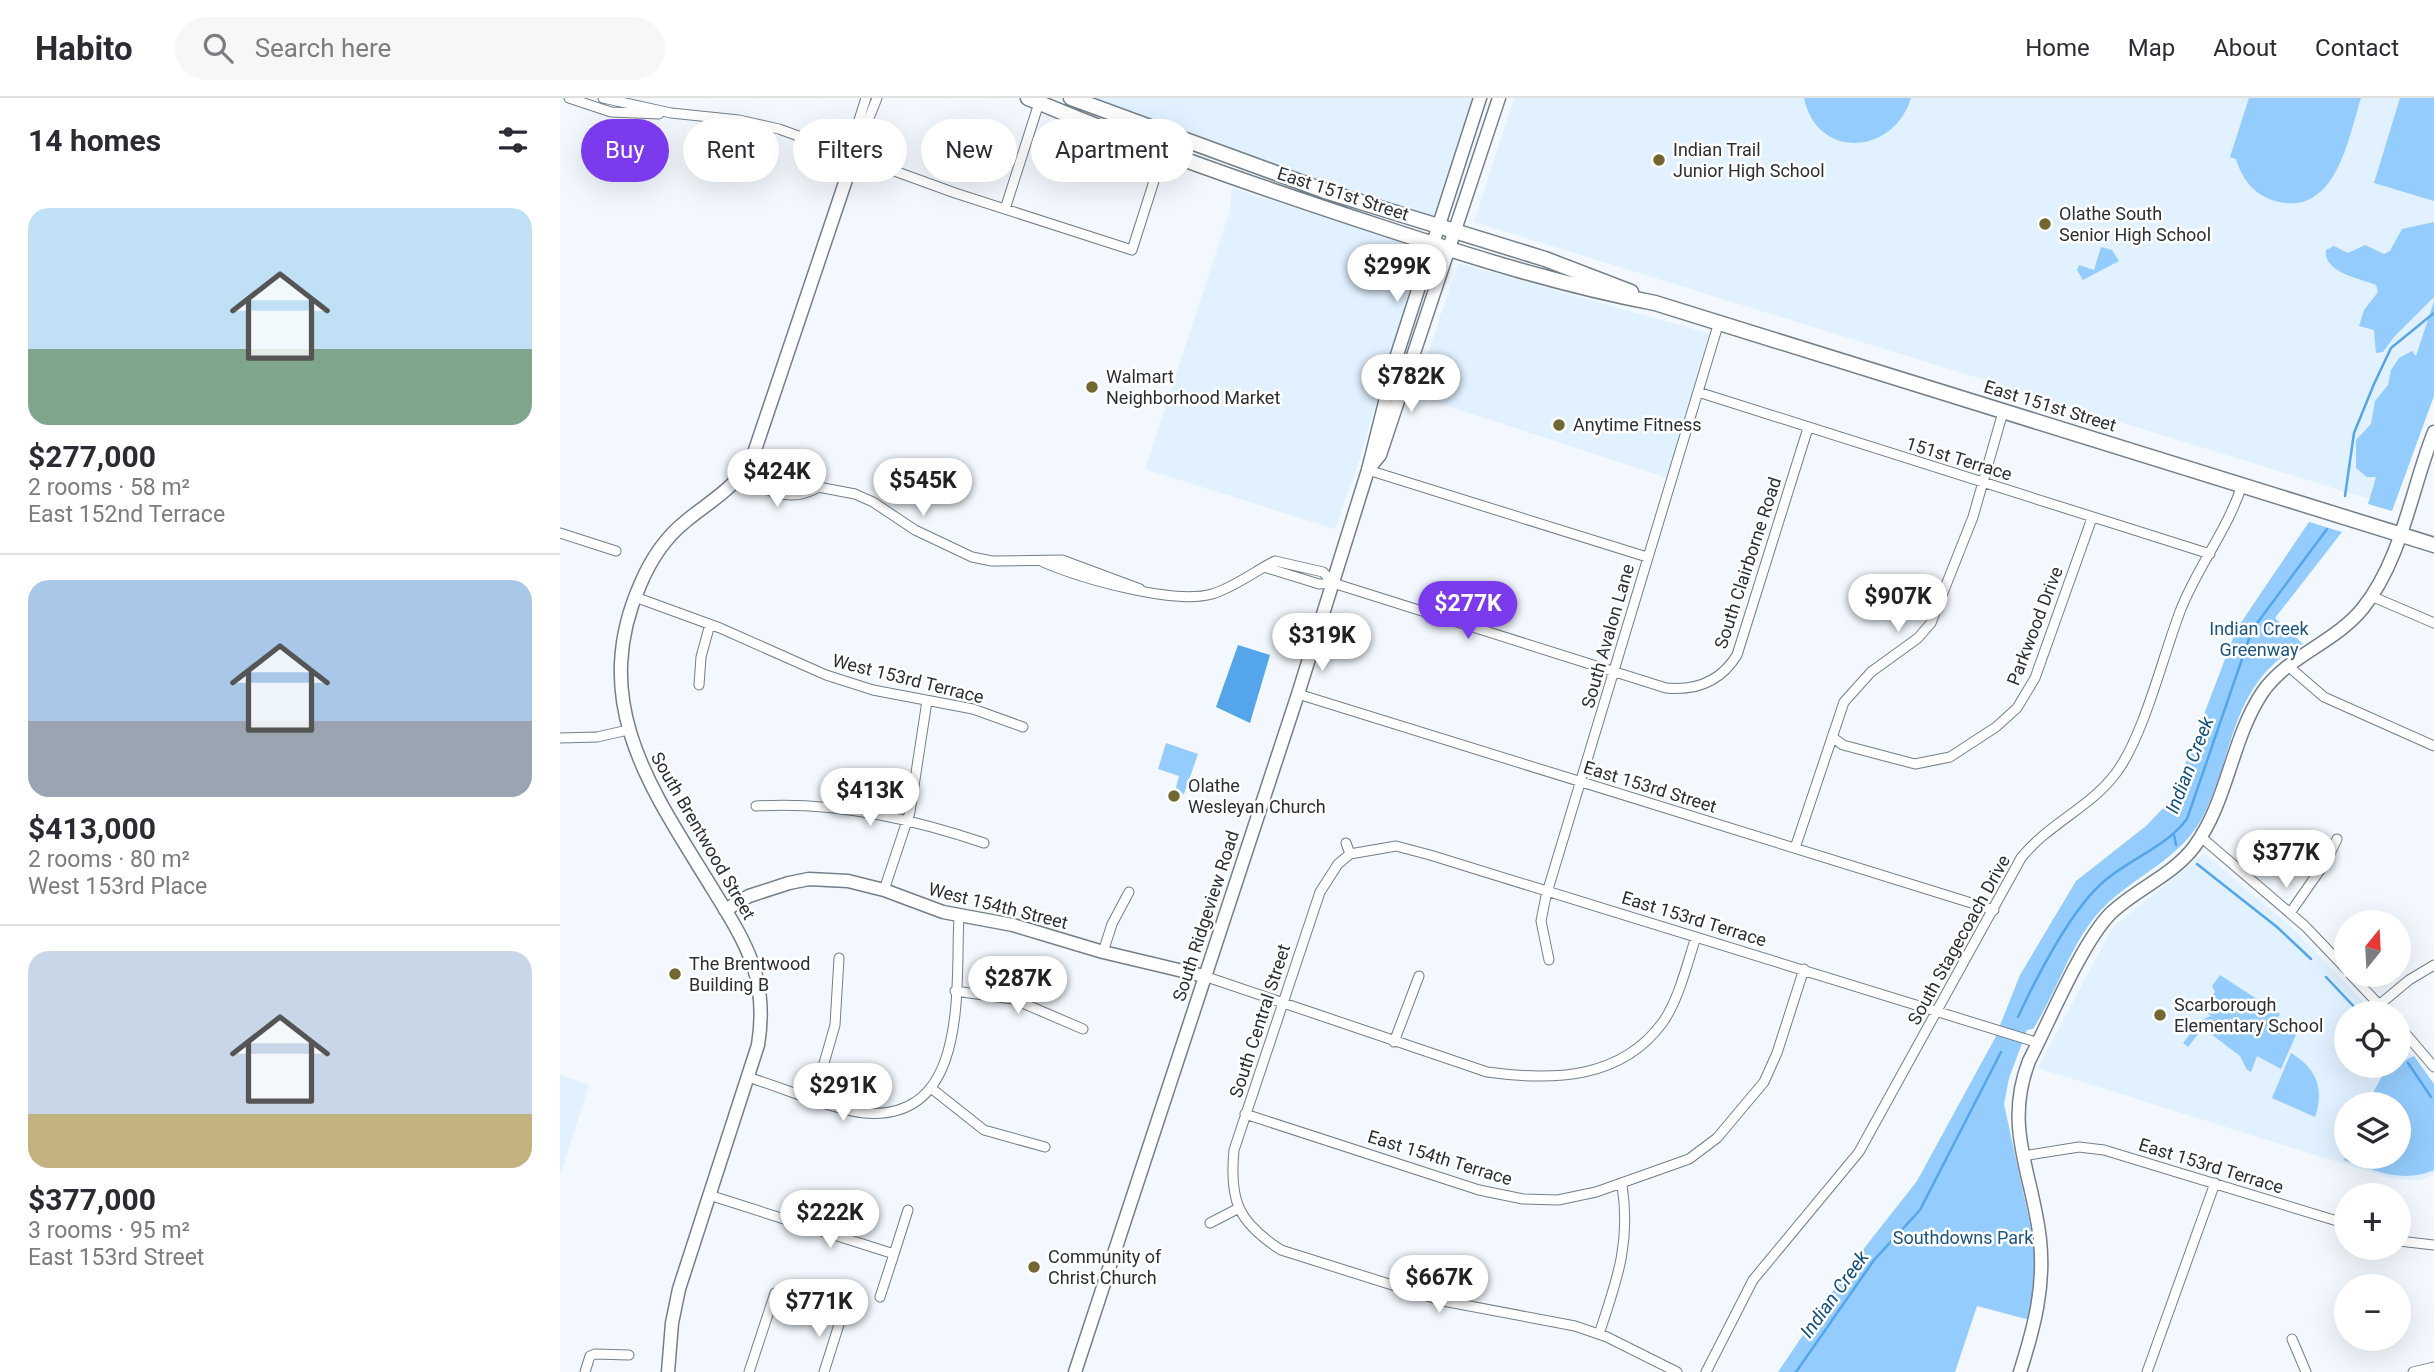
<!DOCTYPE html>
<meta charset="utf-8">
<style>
:root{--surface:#fff;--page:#f7f7f7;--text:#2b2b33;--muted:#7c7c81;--line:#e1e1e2;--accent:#7c3aed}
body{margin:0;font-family:Roboto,sans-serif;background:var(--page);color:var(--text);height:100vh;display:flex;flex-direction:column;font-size:26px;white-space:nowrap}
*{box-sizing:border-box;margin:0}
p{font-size:23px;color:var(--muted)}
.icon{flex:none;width:38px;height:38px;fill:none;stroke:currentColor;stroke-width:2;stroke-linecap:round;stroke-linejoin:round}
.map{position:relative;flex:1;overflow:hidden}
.sheet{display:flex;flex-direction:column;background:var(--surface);width:560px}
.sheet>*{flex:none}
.guide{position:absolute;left:21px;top:21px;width:665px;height:63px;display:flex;gap:14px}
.needle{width:46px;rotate:18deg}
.tools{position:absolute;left:1774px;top:812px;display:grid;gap:14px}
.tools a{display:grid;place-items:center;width:77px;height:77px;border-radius:50%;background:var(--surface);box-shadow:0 7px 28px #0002;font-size:35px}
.price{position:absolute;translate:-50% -60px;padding:0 16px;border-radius:24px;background:#fff;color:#222;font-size:23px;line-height:46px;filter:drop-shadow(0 2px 4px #0008)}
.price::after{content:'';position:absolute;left:50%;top:42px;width:21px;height:16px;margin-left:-10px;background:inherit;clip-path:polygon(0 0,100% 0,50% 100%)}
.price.current{background:var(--accent);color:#fff}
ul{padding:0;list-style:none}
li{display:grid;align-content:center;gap:14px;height:371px;padding:0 28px}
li+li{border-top:2px solid var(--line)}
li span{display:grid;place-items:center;height:217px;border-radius:21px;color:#555}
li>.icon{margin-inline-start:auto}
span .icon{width:126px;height:126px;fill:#fffc;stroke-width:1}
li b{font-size:30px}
h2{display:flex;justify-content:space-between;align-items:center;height:84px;padding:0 28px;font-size:30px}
.chip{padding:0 24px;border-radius:32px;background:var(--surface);box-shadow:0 7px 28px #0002;font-size:24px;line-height:63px}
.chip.current{background:var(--accent);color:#fff}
header{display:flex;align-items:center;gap:42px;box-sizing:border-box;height:98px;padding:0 35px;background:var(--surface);border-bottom:2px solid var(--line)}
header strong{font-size:33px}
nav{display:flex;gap:38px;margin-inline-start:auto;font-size:24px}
.search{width:490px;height:63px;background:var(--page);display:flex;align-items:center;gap:18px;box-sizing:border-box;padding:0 24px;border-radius:38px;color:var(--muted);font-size:26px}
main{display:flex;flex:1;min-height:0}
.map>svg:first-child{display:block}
.built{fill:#e1f1ff;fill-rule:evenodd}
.green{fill:#94ccfd}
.water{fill:#54a5e9}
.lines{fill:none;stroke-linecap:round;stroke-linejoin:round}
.stream{stroke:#54a5e9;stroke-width:2.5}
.street-casing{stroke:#737f8a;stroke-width:11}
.secondary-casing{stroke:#737f8a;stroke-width:15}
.primary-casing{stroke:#737f8a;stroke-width:17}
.street{stroke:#fff;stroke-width:9}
.secondary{stroke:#fff;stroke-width:12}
.primary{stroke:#fff;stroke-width:14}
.poi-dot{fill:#726633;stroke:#fff;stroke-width:2.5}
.labels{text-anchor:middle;stroke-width:5;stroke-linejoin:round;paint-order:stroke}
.poi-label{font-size:18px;fill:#2a2f34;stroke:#fff;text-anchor:start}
.street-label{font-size:18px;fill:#2a2f34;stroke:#fff}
.park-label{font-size:18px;fill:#1a5481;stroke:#fff}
.water-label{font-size:19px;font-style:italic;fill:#114e7a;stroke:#fff}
</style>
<header>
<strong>Habito</strong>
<div class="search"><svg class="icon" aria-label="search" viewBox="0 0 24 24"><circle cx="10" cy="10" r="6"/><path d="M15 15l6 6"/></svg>Search here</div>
<nav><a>Home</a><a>Map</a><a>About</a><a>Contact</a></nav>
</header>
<main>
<section class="sheet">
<h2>14 homes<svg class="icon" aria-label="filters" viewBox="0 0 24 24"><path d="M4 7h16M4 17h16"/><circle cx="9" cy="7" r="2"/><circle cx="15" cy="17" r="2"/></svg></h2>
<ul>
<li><span style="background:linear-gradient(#bfe0f5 65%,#7fa58c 0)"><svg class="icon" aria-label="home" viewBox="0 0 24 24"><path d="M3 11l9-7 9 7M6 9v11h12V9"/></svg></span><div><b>$277,000</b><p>2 rooms · 58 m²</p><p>East 152nd Terrace</p></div></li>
<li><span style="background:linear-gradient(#a9c7e8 65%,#9aa5b1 0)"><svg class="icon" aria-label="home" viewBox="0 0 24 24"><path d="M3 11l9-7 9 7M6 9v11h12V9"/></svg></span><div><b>$413,000</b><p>2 rooms · 80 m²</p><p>West 153rd Place</p></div></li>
<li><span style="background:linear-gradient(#c9d6e8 75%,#c2b280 0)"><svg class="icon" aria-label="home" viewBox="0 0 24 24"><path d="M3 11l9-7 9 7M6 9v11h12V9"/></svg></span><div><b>$377,000</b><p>3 rooms · 95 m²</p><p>East 153rd Street</p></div></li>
</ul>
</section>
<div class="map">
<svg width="1874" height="1274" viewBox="0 0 1874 1274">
<rect width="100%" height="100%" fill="#f2f8fd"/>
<path class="built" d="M511 0H920L880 129Z
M954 0H1874V203L1809 401 914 124Z
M672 90 852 147 859 159 800 360 775 431 585 371 670 112Z
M898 165 1155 237 1111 381 854 297Z
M1644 755 1732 830 1814 915H1787V968H1839V942L1874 986V1076L1861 1082 1832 1081 1478 970 1552 830ZM1787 1006H1839V1059H1787Z
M0 977 29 987 0 1078Z"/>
<path class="green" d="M1244 0H1351C1333 58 1257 62 1244 0Z
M1689 0H1801C1788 41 1776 120 1715 103 1694 97 1682 81 1676 61L1670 59Z
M1840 0H1874V103L1814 85Z
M1874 124V199L1834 239 1823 254 1816 255 1814 232 1799 228 1804 212 1818 194 1816 187C1800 180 1763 175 1766 152L1774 148 1788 155 1805 147 1824 156 1830 153 1842 131Z
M1541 149 1552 152 1559 163 1523 182 1517 172 1519 167 1534 172Z
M1874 203V298L1832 413 1808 406 1816 379H1807L1796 370V342L1811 326 1815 303 1828 287 1831 272 1839 260 1852 253 1856 258Z
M1749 424 1782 434 1715 520 1743 546C1669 584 1676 655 1642 720 1620 762 1573 778 1541 812 1511 844 1497 894 1473 931L1467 932 1449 980 1444 1006 1474 1144 1475 1198 1470 1222 1417 1208 1395 1274H1218L1287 1172 1357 1083 1435 940 1460 877 1516 783 1586 728 1612 701 1676 532Z
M606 645 638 656 624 696 615 693 619 678 598 671Z
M1660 877 1720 916 1715 924 1726 931 1731 924 1739 930 1721 971 1697 958 1691 974 1687 972 1680 958 1643 930 1628 949 1623 945 1641 922 1651 918 1642 910 1655 894 1652 888Z
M1731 955C1756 970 1765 990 1755 1019L1712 1000Z
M1854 958 1874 986V1072C1843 1086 1813 1072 1783 1062L1787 1059H1839V1006H1812L1814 993 1826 971 1839 968V965Z"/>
<path class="water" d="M678 547 710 557 690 625 656 609Z"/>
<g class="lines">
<path class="stream" d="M1785 398 1794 335 1814 286 1831 250 1874 215
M1614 737 1616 747
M1637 766 1717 829 1751 861
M1766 879 1800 915
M1458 919C1476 880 1510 814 1541 786 1568 761 1604 751 1627 721L1692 532 1767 431
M1839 956 1842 958
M1848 965 1871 999
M1236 1274 1314 1162 1360 1112 1441 954"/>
<defs>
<path id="street" d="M9 0 51 14 99 16
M43 0 111 15 179 22 219 31 395 95 572 152 603 55
M294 58 317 0
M294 58 291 47 306 0
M445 111 479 5
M1138 294 1650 456
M190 365 216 381 295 396 313 404 355 432 412 459 432 463 502 462 580 491
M808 372 1087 459
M182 377C206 394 230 405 257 390
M0 435 56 453
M483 464C520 480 613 507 652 496 673 490 695 473 715 463L763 474 773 485
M704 469 759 486 773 485 1106 590C1137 593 1161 583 1177 557L1248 330
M1327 493 1378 511
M1811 498 1874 525
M75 499 160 530 266 577 313 592 413 611 463 629
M1728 568 1764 599 1874 648
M139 587 141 559 150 526
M738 596 1434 812
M1272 639 1283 647 1355 666 1390 659 1436 629 1457 610 1475 580 1532 420
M0 640 37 639 68 632
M196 708C273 703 351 720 424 745
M1641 739 1745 828 1787 872
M786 745 790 756 836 748 870 757 1479 945
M1235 750 1284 604 1311 574 1358 540 1371 525 1413 419 1443 314
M790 756 778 766 760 794 674 1052C669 1103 678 1124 721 1152L883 1203 1015 1228 1047 1239 1117 1274
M324 792 350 714 367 603
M1730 815 1767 762 1777 741
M543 854 552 826 569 794
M989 862 981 823 986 798 1159 224
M1791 877 1827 915
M644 878 927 974C992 983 1061 982 1103 924 1119 901 1127 866 1136 839
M395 893 453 901 523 931
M1819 907 1849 882 1874 867
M1839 928 1874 969
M834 944 859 878
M187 979C219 988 273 1012 304 1015 411 1024 395 886 399 818
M371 990 424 1032 485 1049
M254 1000 275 927 279 860
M685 1016 919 1092 963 1101 998 1102 1036 1094 1129 1061 1157 1040 1204 984 1217 955 1244 871
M1463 1058 1519 1049 1544 1052 1787 1126
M149 1097 334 1156 348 1112
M650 1125 679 1110
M1839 1143 1874 1147
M320 1199 334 1156
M1039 1236C1057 1182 1071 1145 1062 1087
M1732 1241 1746 1274
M25 1274 30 1258 35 1256 69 1257
M189 1274 215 1195
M264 1274 282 1217
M1146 1274 1193 1182 1299 1054 1461 760C1488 726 1531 709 1556 675 1584 638 1603 557 1621 511 1638 468 1668 431 1682 387
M1587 1274 1655 1085
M1853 1274 1874 1269"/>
<path id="secondary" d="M808 371 820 357 939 0
M165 812 189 798 229 785 249 781 288 783 324 792 383 814 453 827 543 854 644 878
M108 1274 112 1225 119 1191 198 947C209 880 186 845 152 790 92 692 28 606 80 487 90 463 106 439 126 423 154 400 175 391 193 358L294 58
M515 1274 738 596 808 372 836 260 920 0
M1460 1274C1474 1230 1485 1189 1480 1142 1473 1076 1443 1030 1469 963 1489 924 1522 844 1551 815 1576 791 1613 777 1634 749 1668 703 1671 642 1702 595 1727 558 1775 545 1803 510 1842 461 1851 392 1874 334"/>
<path id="primary" d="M468 0C583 49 699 89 818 128 909 158 1000 187 1095 205L1874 447
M511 0 765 93 985 161 1071 194"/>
</defs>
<use href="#street" class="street-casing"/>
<use href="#secondary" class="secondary-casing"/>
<use href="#primary" class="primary-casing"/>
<use href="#street" class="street"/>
<use href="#secondary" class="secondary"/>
<use href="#primary" class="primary"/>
</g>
<g class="poi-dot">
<circle cx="1099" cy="62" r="7"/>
<circle cx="1485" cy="126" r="7"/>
<circle cx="532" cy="289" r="7"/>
<circle cx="999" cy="327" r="7"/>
<circle cx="614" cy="698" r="7"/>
<circle cx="115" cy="876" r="7"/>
<circle cx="1600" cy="917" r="7"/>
<circle cx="474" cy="1169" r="7"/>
</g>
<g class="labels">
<g class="poi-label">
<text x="1113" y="58">Indian Trail<tspan x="1113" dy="21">Junior High School</tspan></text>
<text x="1499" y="122">Olathe South<tspan x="1499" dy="21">Senior High School</tspan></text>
<text x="546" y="285">Walmart<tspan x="546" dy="21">Neighborhood Market</tspan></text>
<text x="1013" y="333">Anytime Fitness</text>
<text x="628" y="694">Olathe<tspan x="628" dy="21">Wesleyan Church</tspan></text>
<text x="129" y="872">The Brentwood<tspan x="129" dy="21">Building B</tspan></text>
<text x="1614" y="913">Scarborough<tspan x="1614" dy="21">Elementary School</tspan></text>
<text x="488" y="1165">Community of<tspan x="488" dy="21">Christ Church</tspan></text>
</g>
<g class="street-label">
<text transform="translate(783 96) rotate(18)" y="6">East 151st Street</text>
<text transform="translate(1490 308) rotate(17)" y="6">East 151st Street</text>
<text transform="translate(1399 361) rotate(17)" y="6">151st Terrace</text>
<text transform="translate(1188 465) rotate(-72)" y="6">South Clairborne Road</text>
<text transform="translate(1475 528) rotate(-69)" y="6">Parkwood Drive</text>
<text transform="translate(1048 538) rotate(-74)" y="6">South Avalon Lane</text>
<text transform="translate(348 581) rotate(14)" y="6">West 153rd Terrace</text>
<text transform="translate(1090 689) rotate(17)" y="6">East 153rd Street</text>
<text transform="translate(143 738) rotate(60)" y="6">South Brentwood Street</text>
<text transform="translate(438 808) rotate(14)" y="6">West 154th Street</text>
<text transform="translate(646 818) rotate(-72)" y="6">South Ridgeview Road</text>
<text transform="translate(1134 821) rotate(17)" y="6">East 153rd Terrace</text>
<text transform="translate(1399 842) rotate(-61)" y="6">South Stagecoach Drive</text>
<text transform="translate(700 923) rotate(-72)" y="6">South Central Street</text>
<text transform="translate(880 1060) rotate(17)" y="6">East 154th Terrace</text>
<text transform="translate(1651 1068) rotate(17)" y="6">East 153rd Terrace</text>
</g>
<g class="park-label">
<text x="1699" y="537">Indian Creek<tspan x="1699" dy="21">Greenway</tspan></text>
<text x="1403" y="1146">Southdowns Park</text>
</g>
<g class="water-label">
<text transform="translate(1629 667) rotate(-69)" y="7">Indian Creek</text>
<text transform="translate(1274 1196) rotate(-54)" y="7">Indian Creek</text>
</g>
</g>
</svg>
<div class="tools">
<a><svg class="needle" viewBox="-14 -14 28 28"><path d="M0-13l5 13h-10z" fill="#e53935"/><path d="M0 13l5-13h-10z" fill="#7c7c81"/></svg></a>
<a><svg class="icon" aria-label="locate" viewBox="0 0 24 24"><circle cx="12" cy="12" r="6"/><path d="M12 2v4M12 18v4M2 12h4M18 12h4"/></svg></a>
<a><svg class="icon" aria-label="layers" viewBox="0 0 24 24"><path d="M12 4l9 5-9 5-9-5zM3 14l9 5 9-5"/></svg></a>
<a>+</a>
<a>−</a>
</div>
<b class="price" style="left:837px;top:206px">$299K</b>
<b class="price" style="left:851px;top:316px">$782K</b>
<b class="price" style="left:217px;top:411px">$424K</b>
<b class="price" style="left:363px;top:420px">$545K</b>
<b class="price" style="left:1338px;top:536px">$907K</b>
<b class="price current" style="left:908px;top:543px">$277K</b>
<b class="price" style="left:762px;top:575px">$319K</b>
<b class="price" style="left:310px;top:730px">$413K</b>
<b class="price" style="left:1726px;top:792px">$377K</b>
<b class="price" style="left:458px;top:918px">$287K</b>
<b class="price" style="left:283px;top:1025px">$291K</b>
<b class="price" style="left:270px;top:1152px">$222K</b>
<b class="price" style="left:879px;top:1217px">$667K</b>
<b class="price" style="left:259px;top:1241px">$771K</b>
<div class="guide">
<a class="chip current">Buy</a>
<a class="chip">Rent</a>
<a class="chip">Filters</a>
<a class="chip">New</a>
<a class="chip">Apartment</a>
</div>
</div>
</main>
